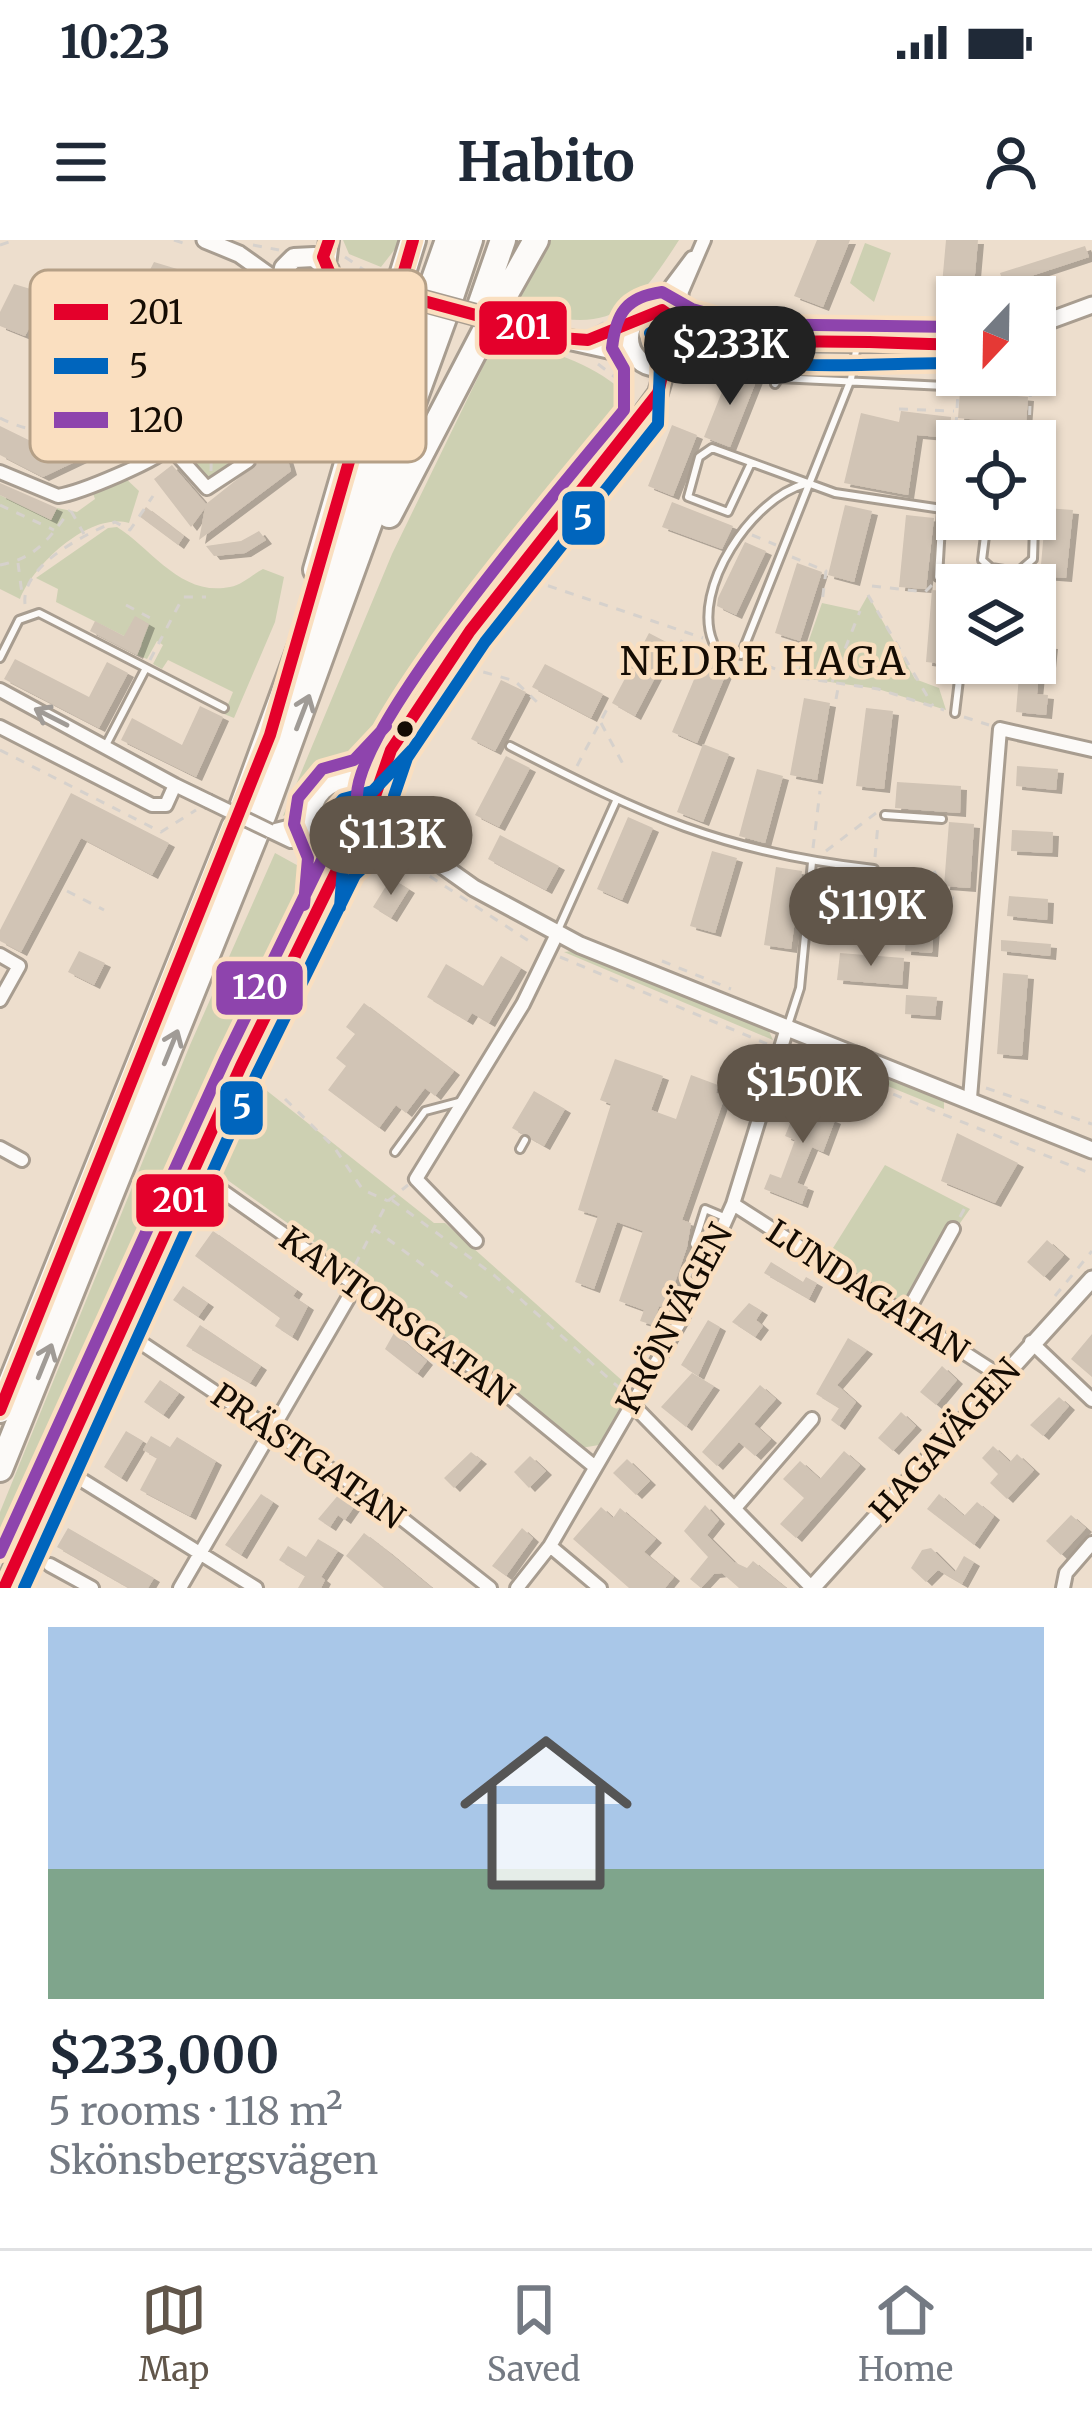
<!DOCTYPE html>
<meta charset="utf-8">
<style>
:root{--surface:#fff;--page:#f6f6f7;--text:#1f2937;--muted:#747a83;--line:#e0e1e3;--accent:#61564a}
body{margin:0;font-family:Merriweather,serif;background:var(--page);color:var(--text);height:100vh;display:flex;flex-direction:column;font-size:45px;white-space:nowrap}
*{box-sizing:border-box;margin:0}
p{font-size:39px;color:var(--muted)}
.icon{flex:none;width:66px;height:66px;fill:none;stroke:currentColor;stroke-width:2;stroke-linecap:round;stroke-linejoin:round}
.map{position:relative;height:1348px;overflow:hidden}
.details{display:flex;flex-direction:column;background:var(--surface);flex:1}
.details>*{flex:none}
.needle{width:78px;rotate:202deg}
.buttons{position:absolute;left:936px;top:36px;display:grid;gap:24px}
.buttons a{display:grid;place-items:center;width:120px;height:120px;border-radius:0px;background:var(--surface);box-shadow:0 3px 9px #0004;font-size:60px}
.price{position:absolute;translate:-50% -102px;padding:0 27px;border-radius:42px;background:var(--accent);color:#fff;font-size:39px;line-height:78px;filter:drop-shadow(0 3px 6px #0008)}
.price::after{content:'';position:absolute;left:50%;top:72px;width:36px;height:27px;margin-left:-18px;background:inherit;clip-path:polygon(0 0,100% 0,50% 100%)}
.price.current{background:#222;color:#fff}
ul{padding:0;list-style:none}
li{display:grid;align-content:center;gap:24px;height:636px;padding:0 48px}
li+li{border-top:3px solid var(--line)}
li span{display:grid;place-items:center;height:372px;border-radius:0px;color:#555}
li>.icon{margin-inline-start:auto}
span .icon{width:216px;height:216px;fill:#fffc;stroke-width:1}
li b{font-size:51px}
.status{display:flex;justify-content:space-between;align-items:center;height:84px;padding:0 60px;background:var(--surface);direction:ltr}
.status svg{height:33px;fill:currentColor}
header{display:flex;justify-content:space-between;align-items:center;height:156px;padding:0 48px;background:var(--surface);font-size:54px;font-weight:700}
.tab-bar{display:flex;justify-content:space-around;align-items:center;height:168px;border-top:3px solid var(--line);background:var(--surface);font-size:33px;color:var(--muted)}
.tab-bar a{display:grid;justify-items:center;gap:6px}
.tab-bar .current{color:var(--accent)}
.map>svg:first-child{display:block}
.green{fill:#cdd0b2}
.building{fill:#d1c4b5;filter:url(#shadow)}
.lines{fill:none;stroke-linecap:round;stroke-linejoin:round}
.service-casing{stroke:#a89d90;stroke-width:12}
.minor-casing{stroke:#a89d90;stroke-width:18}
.tertiary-casing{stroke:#a89d90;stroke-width:21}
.secondary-casing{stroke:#a89d90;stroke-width:24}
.motorway-casing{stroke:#a89d90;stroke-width:30}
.path{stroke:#d6d1cc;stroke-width:3;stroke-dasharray:9 9;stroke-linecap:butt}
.service{stroke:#fcfaf8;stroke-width:6}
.minor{stroke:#fcfaf8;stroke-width:12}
.tertiary{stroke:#fcfaf8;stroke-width:15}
.secondary{stroke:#fcfaf8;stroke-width:18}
.motorway{stroke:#fcfaf8;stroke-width:24}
.minor-bridge-casing{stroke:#a89d90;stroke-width:18;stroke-linecap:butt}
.secondary-bridge-casing{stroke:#a89d90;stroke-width:24;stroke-linecap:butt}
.minor-bridge{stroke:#fcfaf8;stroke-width:12}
.secondary-bridge{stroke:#fcfaf8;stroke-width:18}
.bus-1-casing{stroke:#fadfc0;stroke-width:21}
.bus-2-casing{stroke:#fadfc0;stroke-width:21}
.bus-3-casing{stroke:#fadfc0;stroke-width:21}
.bus-1{stroke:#e4002b;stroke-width:12}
.bus-2{stroke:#0065bd;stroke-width:12}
.bus-3{stroke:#8e44ad;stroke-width:12}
.oneway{stroke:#a09b96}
.bus-dot{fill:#150c03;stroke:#fadfc0;stroke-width:4.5}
.labels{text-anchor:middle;stroke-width:9;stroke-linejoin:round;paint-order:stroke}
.street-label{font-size:33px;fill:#150c03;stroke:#fadfc0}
.quarter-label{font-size:39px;letter-spacing:3px;fill:#150c03;stroke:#fadfc0}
.key{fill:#fadfc0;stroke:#b5a087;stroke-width:3}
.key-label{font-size:33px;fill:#150c03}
.line-badge{stroke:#fadfc0;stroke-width:4.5}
.badge-label{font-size:33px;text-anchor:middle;font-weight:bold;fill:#fff}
</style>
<div class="status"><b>10:23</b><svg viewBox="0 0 49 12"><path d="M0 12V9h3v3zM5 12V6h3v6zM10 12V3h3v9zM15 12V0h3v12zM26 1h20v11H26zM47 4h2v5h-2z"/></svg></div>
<header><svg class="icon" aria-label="menu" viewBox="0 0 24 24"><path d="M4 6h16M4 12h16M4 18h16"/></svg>Habito<svg class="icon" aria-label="person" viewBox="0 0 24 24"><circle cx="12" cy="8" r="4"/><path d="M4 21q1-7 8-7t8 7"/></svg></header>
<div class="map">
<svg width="1092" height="1348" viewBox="0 0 1092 1348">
<defs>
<filter id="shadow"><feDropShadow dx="6" dy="4" stdDeviation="0" flood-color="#0004"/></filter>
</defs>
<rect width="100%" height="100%" fill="#eddecd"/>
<path class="green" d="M343 0H402L381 27 349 14Z
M548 0H679C628 80 606 95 511 67Z
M865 3 891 13 874 62 850 43Z
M498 96C542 109 587 120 622 150L619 179 601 210 379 476 358 521 328 534 300 569 283 576 392 314Z
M217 156 226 160 242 216 215 242 206 241 182 208 206 161Z
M123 236 139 251 129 283C89 272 34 324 20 359L0 349V255L51 280 57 268 77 272 95 259 92 251Z
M117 287C152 309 181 357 230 347 242 345 253 334 263 329L284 337 275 382 234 478 224 474 233 452 168 420 162 429 153 424 163 405 157 401 147 419 137 415 142 405 56 362 58 349 36 338 108 288Z
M868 355 915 439 939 448 946 470 878 449 796 437 822 363 859 371Z
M327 576a18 18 0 1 1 36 0a18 18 0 1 1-36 0Z
M275 613 315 635 314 648 0 1322V1272L190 805Z
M573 711 768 789 773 800 564 712Z
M815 808 944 859V869L812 815Z
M255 848 266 850 434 983H445L626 1144 628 1153 599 1205 581 1208 364 1038 219 934 217 926Z
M885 925 970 969 902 1065 828 1016Z"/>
<path class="building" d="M817 0H850L823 67 794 56Z
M946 0H978L973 57 941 56Z
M1085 6 1089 17 1004 45 1000 33Z
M154 22 187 32 166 74 134 61Z
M14 44 47 54 25 96 0 86V72Z
M237 86 254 108 291 231 199 300 205 268 191 287 154 239 172 225 206 264 260 221 231 120 216 99Z
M731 129 757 139 730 207 704 197Z
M960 151 1028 157 1026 184 958 178Z
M148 157 159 182 43 237 0 215V186L45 208Z
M901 171 951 177 950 198 917 195 908 255 844 243 861 173 899 182Z
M672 185 697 195 673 256 648 246Z
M0 243 57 268 51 280 0 255Z
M672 262 733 286 722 309 662 287Z
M845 265 872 271 854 342 828 335Z
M146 267 184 296 178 305 139 276Z
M1046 268 1073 270 1066 338 1040 336Z
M906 275 934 278 926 349 899 347Z
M259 291 266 300 245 313 214 316 206 306 241 301Z
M745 302 766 311 736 375 717 366 718 358Z
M797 323 822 332 800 401 775 393Z
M932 350 957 352 953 425 926 422Z
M135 376 149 384 137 415 90 391 95 381 124 396Z
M649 393 672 405 635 476 612 463Z
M1035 404 1052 405 1050 424 1040 423 1037 454 1048 455 1046 475 1016 472 1020 423H1035Z
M703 418 728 429 697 503 672 492Z
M15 419 89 457 107 422 128 433 99 488 4 439Z
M545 424 603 454 591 478 532 447Z
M501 440 526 452 495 511 471 499Z
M804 458 830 463 817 540 790 535Z
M200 466 223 477 196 537 121 500 132 478 182 505Z
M866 468 893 471 884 549 856 546Z
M703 504 729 514 703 582 677 572Z
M506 516 530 528 499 587 475 575Z
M1017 526 1058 529 1056 550 1016 546Z
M757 529 783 536 765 603 739 596Z
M897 542 961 546 960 573 895 568Z
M71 553 169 603 152 635 81 598 21 712 0 701V690Z
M628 577 653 588 622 660 597 649Z
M949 582 974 584 970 648 944 646Z
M1012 590 1053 592 1052 613 1011 611Z
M500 595 559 626 546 650 488 619Z
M712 611 737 618 715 693 690 686Z
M776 627 802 631 791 709 764 705Z
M391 638 409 649 391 678 373 667Z
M910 643 937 645 932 713 905 711Z
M1009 656 1048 659 1047 680 1007 676Z
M1001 700 1051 704 1050 716 1001 711Z
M79 711 105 723 94 745 68 732Z
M840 713 904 718 902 745 837 740Z
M501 716 521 728 489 783 472 773 467 781 427 757 446 724 483 746Z
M1003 733 1028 735 1022 816 997 814Z
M906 755 937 757 935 776 905 774Z
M364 763 454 831 435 856 425 848 406 873 396 865 379 888 328 850 346 826 336 818 355 794 346 787Z
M615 819 663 836 651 870 676 879 691 835 718 845 716 853 725 856 682 980 691 983 687 1007 666 1069 659 1066 653 1085 640 1081 644 1070 619 1061 643 991 617 982 594 1049 575 1042 598 976 578 970 611 864 600 860Z
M534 851 565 869 544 906 512 888Z
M814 851 832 857 825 876 835 880 823 912 812 907 797 943 808 947 802 964 764 949 770 934 781 938 795 900 785 896 797 866 807 869Z
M957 893 1018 923 995 963 941 941Z
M213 991 297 1050 293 1056 308 1066 292 1097 275 1086 280 1078 195 1016Z
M1047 1000 1064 1015 1044 1037 1027 1022Z
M771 1022 803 1042 806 1037 817 1043 809 1059 764 1033Z
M183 1046 208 1063 198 1077 173 1060Z
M749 1063 762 1071 756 1080 763 1086 755 1097 732 1082Z
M708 1080 720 1087 698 1136 681 1125Z
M200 1085 261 1126 250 1143 186 1106Z
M394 1093 427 1121 417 1134 385 1109Z
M1092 1094V1137L1071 1119Z
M848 1098 867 1110 837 1145 856 1162 839 1186 831 1180 839 1168 816 1154Z
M942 1126 957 1140 936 1165 920 1152Z
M692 1133 714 1146 686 1187 661 1167Z
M160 1140 179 1153 163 1175 144 1162Z
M760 1145 776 1159 754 1184 771 1199 755 1216 739 1202 717 1226 702 1212Z
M1059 1157 1069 1166 1043 1196 1030 1185Z
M901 1172 916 1186 893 1211 878 1198Z
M126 1191 143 1201 121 1238 104 1227Z
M151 1196 170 1207 177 1197 216 1221 190 1276 140 1250 157 1218 143 1210Z
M993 1206 1010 1222 1017 1214 1034 1230 1007 1259 990 1243 998 1234 982 1218Z
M844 1211 860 1225 796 1298 780 1284 804 1258 783 1239 800 1221 820 1239Z
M471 1212 481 1220 454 1248 444 1238Z
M530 1216 546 1231 529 1248 514 1232Z
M627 1219 650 1241 636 1255 613 1233Z
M340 1253 356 1264 345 1280 338 1275 330 1287 318 1279Z
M261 1254 273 1262 241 1315 225 1305Z
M939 1254 964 1276 977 1262 994 1276 974 1305 927 1269Z
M705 1265 719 1280 707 1295 734 1322 747 1328 753 1321 786 1348H739L722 1333 714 1334 701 1348 690 1339 708 1317 684 1291Z
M601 1267 613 1278 620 1268 656 1299 644 1312 674 1337 665 1348H629L573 1299Z
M1071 1275 1086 1288 1061 1315 1046 1301Z
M68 1288 154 1338 148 1348H129L57 1307Z
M522 1288 533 1298 506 1336 492 1326Z
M364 1293 386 1310 432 1348H384L346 1316Z
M318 1299 338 1311 321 1337 325 1340 321 1348H298L305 1336 279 1320 288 1306 306 1317Z
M931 1308 955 1332 964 1316 974 1322 962 1344 938 1330 926 1342 911 1328 922 1310Z"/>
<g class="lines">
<defs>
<path id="service" d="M775 144 779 138 945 146
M962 201 964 191 975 187 1007 192 1010 201
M751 223 728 272 688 257 699 217 712 208 835 253 942 269 957 277
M942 269 938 337 965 345
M971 279 986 288 982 320 991 328 1018 332 1033 319 1034 286 1024 279
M713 402C691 349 752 258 805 244
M741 415 851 139 857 105
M0 418 19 380 39 373 224 468
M955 473 961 423
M106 505 146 428
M510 506C644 575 721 612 874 629
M885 575 942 579
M558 690 616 561
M788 785 800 748 812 622
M520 909 525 900
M395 912 425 871 459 862
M704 1020 694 1004 705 969 724 977"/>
<path id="minor" d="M653 70 692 18
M678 78 682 51 704 0
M171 208 207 248 248 221 228 149 203 102
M0 232 58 256C79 253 160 220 173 204 191 180 196 151 219 130
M0 450 175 545
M0 487 152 565H166L175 545 208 561
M270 591 291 601 321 599
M271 591 312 581
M0 715 19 726 0 760
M970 858 1000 489 1092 510
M0 908 22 920
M194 931 479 1132 595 1227
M733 964 1002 1137
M476 1001 416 939 523 764 557 694
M905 1076 953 989
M122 1090 391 1270 490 1348
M1031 1102 1092 1160
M631 1163 812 1348
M72 1234 256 1348
M735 1268 812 1179
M550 1306 600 1348
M50 1325 92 1348
M180 1348 357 1043
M517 1348 550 1306 681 1080 733 964 787 788
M1063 1348 1066 1333 1092 1303"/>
<path id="tertiary" d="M205 0 239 14 281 44
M684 86 740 101
M1035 86 1092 65
M683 114 743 102 957 105
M381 582 474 648 580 705 1092 910
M812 1348 1092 1039"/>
<path id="secondary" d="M326 25 329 0
M320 61 329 50V30L314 17 294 18 284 28 281 44 299 64 372 47
M629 98a29 29 0 1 1 58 0a29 29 0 1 1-58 0Z
M561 98 633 114
M312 575a35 35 0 1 1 70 0a35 35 0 1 1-70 0Z
M353 541 391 510 470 391 631 190 658 153 666 126
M4 1348 241 826 352 610"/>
<path id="motorway" d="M400 42 413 0
M430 51 448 0
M451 57 470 0
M480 66 503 0
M496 71 536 0
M389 275 487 87
M316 330 394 62
M242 567 424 69
M263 576 445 75
M0 1170 234 587
M0 1229 255 596"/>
</defs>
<use href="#service" class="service-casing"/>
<use href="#minor" class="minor-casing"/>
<use href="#tertiary" class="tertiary-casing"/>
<use href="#secondary" class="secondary-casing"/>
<use href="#motorway" class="motorway-casing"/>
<path class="path" d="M174 0 189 5
M0 5 15 0
M253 5 279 10
M345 17 367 32
M139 37 118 83 168 183
M980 44 991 45 994 57
M978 57 979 56
M695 62 709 78
M596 87 640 63
M873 87 875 71
M598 124 633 151
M631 163 633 151
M899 169 954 171
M0 178C61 209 92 176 148 149
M956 186 959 135
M44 193 47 93 65 48
M1029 193 1031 135
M214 203 229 216
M196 214 220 171
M211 231 212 193
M0 265 54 290
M71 271 84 294
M752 295 776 305
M792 317 826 331 822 363
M18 323 22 354
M0 325C36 318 49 299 70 270
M531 340 703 398
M872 346 925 352 932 345
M868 355 933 466
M25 364C21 327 79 298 107 285L115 282 130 290 153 256
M126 365 154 380
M678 408 686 393
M750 419 796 437 878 449 944 470
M150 420 183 357H206
M466 427 515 441 537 462
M832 442 860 371
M836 459 839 443
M964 477 989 485
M601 483 623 524
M379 497 407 455
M0 510 161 592 196 570
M577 526 607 469
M306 568 319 549 337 538
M405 582 396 544 459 439
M813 608 820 551
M366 609H388L535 705
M826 611 876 573
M875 617 878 584
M934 631 947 658H954
M67 651 104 670
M560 717 767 804
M662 721 731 749
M793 814 1092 934
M986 848 1092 884
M285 859 334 907 363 950 388 961
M392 960 495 1036 626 1154
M960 977 968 962
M373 988 473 1062
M355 1025 388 961 408 945
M1055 1056 1092 1011"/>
<use href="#service" class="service"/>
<use href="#minor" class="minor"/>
<use href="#tertiary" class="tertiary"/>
<use href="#secondary" class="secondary"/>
<use href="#motorway" class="motorway"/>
<defs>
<path id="minor-bridge" d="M208 561 270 591"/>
<path id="secondary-bridge" d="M372 47 561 98"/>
</defs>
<use href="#minor-bridge" class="minor-bridge-casing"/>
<use href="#secondary-bridge" class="secondary-bridge-casing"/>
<use href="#minor-bridge" class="minor-bridge"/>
<use href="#secondary-bridge" class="secondary-bridge"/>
<defs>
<path id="bus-1" d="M329 0 323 17 331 36 561 98 588 100 662 70 684 86 746 102
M0 1170 270 495 413 0
M4 1348 241 826 340 624 377 592 381 575 375 556 391 510 470 391 658 153C660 146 662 132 666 126 692 90 908 104 957 105"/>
<path id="bus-2" d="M340 667 344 613 331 573 343 559 373 551 412 510
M24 1348 257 834 355 635 393 600 399 575 394 556 407 518 485 402 658 184 660 121 650 93 658 89C727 140 872 122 957 123"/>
<path id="bus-3" d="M304 665 308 618 294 584 298 558 322 529 354 520 386 486
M0 1313 225 819 324 616 361 582C362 572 357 565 357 555 359 480 569 238 624 170V129L612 108C616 73 626 57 662 52L692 69 746 84 957 87"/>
</defs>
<use href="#bus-1" class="bus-1-casing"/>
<use href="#bus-2" class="bus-2-casing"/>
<use href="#bus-3" class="bus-3-casing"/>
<use href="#bus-1" class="bus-1"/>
<use href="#bus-2" class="bus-2"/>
<use href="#bus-3" class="bus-3"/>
</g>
<defs><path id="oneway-shaft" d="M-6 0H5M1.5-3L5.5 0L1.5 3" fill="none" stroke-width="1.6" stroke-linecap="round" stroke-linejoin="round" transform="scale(3)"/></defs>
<g class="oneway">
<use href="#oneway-shaft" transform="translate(303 472) rotate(-69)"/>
<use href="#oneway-shaft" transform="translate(51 477) rotate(-153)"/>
<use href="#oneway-shaft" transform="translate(171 807) rotate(-68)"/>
<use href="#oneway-shaft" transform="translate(45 1121) rotate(-68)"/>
</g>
<circle class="bus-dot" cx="405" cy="489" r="10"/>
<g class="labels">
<g class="street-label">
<text transform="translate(868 1051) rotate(33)" y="12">LUNDAGATAN</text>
<text transform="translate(397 1076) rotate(36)" y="12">KANTORSGATAN</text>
<text transform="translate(674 1078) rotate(-62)" y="12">KRÖNVÄGEN</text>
<text transform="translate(945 1200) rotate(-48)" y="12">HAGAVÄGEN</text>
<text transform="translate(308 1216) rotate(35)" y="12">PRÄSTGATAN</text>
</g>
<g class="quarter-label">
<text x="764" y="435">NEDRE HAGA</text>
</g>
</g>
<rect x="30" y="30" width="396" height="192" rx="18" class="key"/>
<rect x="54" y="64" width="54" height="16" fill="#e4002b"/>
<rect x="54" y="118" width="54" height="16" fill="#0065bd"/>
<rect x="54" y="172" width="54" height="16" fill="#8e44ad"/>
<g class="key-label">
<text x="129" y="84">201</text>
<text x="129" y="138">5</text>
<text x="129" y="192">120</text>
</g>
<g class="line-badge">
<rect x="477" y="59" width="92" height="58" rx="12" fill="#e4002b"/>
<rect x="560" y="249" width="47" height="58" rx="12" fill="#0065bd"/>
<rect x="214" y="719" width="91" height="58" rx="12" fill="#8e44ad"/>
<rect x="218" y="839" width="47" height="58" rx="12" fill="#0065bd"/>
<rect x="134" y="932" width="92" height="57" rx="12" fill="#e4002b"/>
</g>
<g class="badge-label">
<text x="523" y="99">201</text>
<text x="583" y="290">5</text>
<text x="260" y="759">120</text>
<text x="242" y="879">5</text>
<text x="180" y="972">201</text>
</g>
</svg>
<div class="buttons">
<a><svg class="needle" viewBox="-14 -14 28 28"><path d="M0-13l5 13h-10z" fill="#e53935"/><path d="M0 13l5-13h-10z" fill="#747a83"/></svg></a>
<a><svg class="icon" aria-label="locate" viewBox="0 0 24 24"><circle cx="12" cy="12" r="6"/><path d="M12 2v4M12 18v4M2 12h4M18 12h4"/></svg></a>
<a><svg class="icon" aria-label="layers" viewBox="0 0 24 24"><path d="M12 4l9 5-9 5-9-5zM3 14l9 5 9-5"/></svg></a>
</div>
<b class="price current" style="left:730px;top:168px">$233K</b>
<b class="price" style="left:391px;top:658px">$113K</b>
<b class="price" style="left:871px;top:729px">$119K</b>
<b class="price" style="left:803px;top:906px">$150K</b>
</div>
<section class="details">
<ul>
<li><span style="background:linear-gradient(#a9c7e8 65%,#7fa58c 0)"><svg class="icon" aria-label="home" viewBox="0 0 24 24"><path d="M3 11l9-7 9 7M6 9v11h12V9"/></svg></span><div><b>$233,000</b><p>5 rooms · 118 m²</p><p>Skönsbergsvägen</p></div></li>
</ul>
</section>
<nav class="tab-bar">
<a class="current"><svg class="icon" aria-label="map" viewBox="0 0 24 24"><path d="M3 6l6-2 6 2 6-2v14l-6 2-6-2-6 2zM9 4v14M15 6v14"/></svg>Map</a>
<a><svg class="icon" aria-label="saved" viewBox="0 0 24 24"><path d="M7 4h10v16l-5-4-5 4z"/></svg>Saved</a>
<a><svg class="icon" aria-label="home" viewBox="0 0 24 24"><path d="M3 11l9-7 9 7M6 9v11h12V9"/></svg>Home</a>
</nav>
